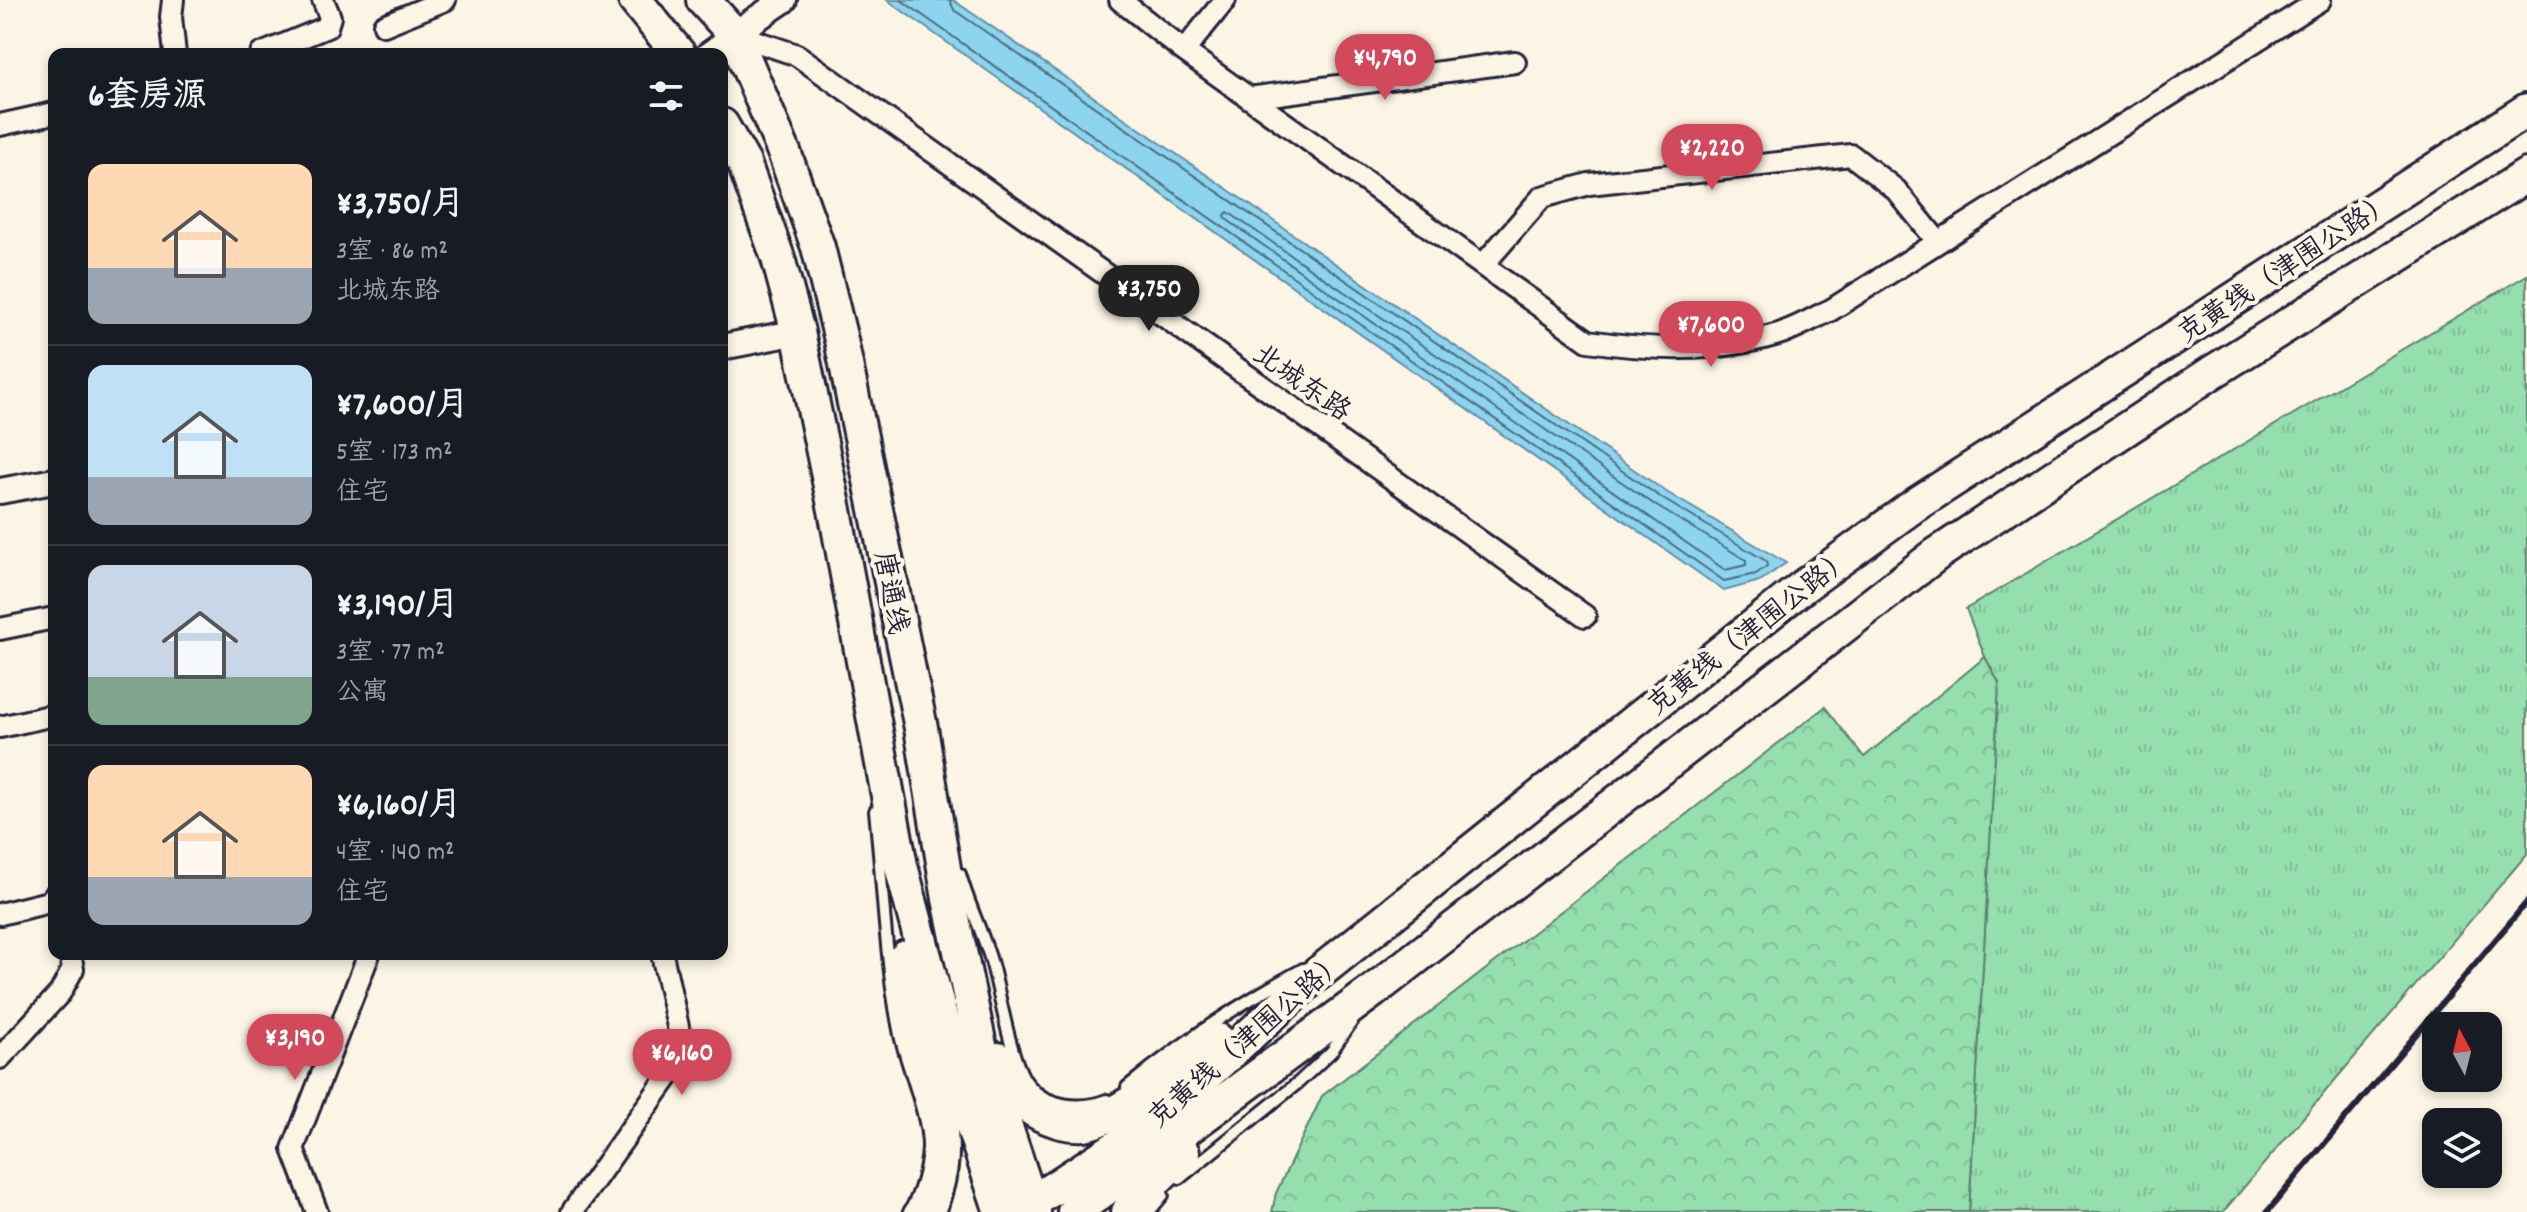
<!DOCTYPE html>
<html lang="zh">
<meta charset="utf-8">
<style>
:root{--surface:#171b24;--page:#242831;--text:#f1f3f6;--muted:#9ea1a6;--line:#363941;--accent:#d1495b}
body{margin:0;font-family:Dekko,"LXGW WenKai TC",sans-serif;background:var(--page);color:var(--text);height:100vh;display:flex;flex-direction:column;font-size:30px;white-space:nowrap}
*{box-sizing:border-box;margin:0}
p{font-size:26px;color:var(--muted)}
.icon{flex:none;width:44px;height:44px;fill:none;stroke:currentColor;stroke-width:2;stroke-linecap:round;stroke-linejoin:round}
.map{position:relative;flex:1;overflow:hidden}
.sheet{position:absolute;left:48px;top:48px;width:680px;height:912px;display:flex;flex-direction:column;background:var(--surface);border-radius:16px;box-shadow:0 4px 12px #0003}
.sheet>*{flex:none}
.needle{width:52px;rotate:353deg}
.fabs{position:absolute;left:2422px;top:1012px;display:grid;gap:16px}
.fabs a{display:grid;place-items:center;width:80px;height:80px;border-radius:16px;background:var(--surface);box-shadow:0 4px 12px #0003;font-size:40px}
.price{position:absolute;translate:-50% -68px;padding:0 18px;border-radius:28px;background:var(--accent);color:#fff;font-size:26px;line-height:52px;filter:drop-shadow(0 2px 4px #0008)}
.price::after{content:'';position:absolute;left:50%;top:48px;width:24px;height:18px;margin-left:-12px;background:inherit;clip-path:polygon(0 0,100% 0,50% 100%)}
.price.selected{background:#222;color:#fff}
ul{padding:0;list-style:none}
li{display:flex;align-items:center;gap:24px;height:200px;padding:0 40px}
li+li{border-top:2px solid var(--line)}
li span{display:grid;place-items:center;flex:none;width:224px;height:160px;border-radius:16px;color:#555}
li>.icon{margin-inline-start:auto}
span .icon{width:96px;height:96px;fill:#fffc;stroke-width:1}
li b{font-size:34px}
h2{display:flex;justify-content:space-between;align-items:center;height:96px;padding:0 40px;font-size:34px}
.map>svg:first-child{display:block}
.grass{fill:url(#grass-tufts);stroke:#5c8074;stroke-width:2}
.forest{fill:url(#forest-crowns);stroke:#5c8074;stroke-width:2}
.water{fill:#8dd5ee;stroke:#628da6;stroke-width:2}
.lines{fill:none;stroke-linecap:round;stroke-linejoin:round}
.shore{stroke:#4d6a83;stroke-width:2}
.service-casing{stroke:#22223b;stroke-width:16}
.minor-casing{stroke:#22223b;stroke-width:26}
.tertiary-casing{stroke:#22223b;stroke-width:30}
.trunk-casing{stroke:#22223b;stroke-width:38}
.service{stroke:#fcf5e5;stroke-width:10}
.minor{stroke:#fcf5e5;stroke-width:20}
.tertiary{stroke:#fcf5e5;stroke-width:24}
.trunk{stroke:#fcf5e5;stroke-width:32}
.rail{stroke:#22223b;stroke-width:6}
.labels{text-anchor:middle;stroke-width:8;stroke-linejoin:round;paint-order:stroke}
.street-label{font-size:28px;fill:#22223b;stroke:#fcf5e5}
</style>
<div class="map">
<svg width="2527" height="1212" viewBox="0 0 2527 1212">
<defs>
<pattern id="grass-tufts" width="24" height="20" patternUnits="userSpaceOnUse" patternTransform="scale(2)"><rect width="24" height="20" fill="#95dead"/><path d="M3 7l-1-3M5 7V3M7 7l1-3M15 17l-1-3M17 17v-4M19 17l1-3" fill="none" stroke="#80be96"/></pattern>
<pattern id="forest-crowns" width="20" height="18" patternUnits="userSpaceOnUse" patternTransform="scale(2)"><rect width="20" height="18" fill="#95dead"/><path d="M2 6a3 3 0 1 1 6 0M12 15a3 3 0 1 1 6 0" fill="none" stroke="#80be96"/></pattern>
</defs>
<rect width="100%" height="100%" fill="#fcf5e5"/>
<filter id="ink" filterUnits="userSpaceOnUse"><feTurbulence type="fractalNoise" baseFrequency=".0125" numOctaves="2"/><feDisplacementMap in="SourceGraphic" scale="16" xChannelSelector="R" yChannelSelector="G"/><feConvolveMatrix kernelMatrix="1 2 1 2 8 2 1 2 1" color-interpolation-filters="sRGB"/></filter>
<g filter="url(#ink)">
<path class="grass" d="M2527 275V854L2223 1212H1969L1999 683 1985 657 1966 609Z"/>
<path class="forest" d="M1985 657 1999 683 1969 1212H1272L1276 1193 1322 1096 1825 707 1864 757Z"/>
<path class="water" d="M887 0H953L1668 493 1786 563 1760 581 1724 591Z"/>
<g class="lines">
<path class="shore" d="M901 0 1724 581 1756 574 1767 566 1766 561 1663 499 954 10 950 0
M1228 212 1658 507 1746 560V565L1725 570 1226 219 1225 215Z"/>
<defs>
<path id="service" d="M875 811C883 886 885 961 900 1035 907 1066 929 1118 928 1148 927 1169 920 1195 909 1212
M960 874C968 903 982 931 991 961 1000 991 1010 1062 1028 1084 1046 1107 1082 1110 1107 1100
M1127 1087C1182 1042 1240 1003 1303 969
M1180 1178 1299 1082 1331 1052 1353 1020
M1149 1212 1163 1195"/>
<path id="minor" d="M173 0 171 17 175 54
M1120 0 1184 51 1588 341C1650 350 1714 353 1775 335 1794 330 1813 318 1831 310L2320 0
M384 25 445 0
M1184 51 1225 0
M261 54 327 27 330 17 323 0
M706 54 734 34 797 55 1585 616
M1249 98 1515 62
M0 125 54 113
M1483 265 1542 197 1589 184 1851 155 1896 190 1938 242
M0 629 54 618
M0 727 54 715
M0 914 49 902 54 896
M0 1058 60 993 73 969 70 954
M317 1212 293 1149 369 954
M572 1212 684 1054 662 954"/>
<path id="tertiary" d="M734 34 784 0
M722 347 798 332
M0 491 54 481"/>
<path id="trunk" d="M635 0 679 54
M703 0 734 34 784 152 818 247 841 340 879 524 921 728 949 899 982 1055 1034 1212
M722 125 744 163 778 258 798 332 835 510 901 866 960 1089 1001 1212
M906 957C910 988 917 1018 924 1048 932 1082 942 1116 942 1152 942 1172 935 1193 929 1212
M998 1059C1007 1084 1016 1102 1042 1115 1056 1121 1067 1125 1083 1124 1115 1121 1189 1061 1218 1040
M1017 1212 1120 1145 1185 1094 1311 979 1805 585 1915 505 2527 110
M1074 1212 1373 991 1937 554 2211 373 2527 175
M1128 1212 1138 1197 1183 1153"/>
</defs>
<use href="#service" class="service-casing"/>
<use href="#minor" class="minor-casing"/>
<use href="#tertiary" class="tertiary-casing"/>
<use href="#trunk" class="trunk-casing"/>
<use href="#service" class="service"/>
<use href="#minor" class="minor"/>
<use href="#tertiary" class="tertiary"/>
<use href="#trunk" class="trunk"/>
<path class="rail" d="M2267 1212 2527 902"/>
</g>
</g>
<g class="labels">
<g class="street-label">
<text transform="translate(2285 266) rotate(-33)" y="10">克黄线（津围公路）</text>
<text transform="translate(1303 381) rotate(35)" y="10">北城东路</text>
<text transform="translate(893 592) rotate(79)" y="10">唐通线</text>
<text transform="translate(1749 630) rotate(-38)" y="10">克黄线（津围公路）</text>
<text transform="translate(1246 1038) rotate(-41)" y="10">克黄线（津围公路）</text>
</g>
</g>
</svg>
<div class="fabs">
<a><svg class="needle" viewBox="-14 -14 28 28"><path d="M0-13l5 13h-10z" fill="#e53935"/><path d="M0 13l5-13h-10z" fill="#9ea1a6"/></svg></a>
<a><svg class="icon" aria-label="layers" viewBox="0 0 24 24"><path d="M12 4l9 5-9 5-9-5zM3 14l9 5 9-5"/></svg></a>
</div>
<b class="price" style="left:1385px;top:102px">¥4,790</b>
<b class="price" style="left:1712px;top:192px">¥2,220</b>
<b class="price selected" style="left:1149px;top:333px">¥3,750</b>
<b class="price" style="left:1711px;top:369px">¥7,600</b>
<b class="price" style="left:295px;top:1082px">¥3,190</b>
<b class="price" style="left:682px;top:1097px">¥6,160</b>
<section class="sheet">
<h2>6套房源<svg class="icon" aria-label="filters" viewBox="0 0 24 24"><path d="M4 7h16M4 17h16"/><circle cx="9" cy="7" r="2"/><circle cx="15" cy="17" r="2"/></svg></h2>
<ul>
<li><span style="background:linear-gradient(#ffd9b3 65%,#9aa5b1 0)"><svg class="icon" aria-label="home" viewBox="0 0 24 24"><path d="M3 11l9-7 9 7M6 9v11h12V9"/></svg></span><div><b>¥3,750/月</b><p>3室 · 86 m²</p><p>北城东路</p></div></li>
<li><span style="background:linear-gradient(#bfe0f5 70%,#9aa5b1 0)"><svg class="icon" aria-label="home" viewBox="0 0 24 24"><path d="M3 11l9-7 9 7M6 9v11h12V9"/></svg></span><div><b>¥7,600/月</b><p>5室 · 173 m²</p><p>住宅</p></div></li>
<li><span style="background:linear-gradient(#c9d6e8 70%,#7fa58c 0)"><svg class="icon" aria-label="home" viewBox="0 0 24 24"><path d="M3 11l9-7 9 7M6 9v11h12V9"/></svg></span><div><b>¥3,190/月</b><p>3室 · 77 m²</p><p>公寓</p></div></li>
<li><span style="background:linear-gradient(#ffd9b3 70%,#9aa5b1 0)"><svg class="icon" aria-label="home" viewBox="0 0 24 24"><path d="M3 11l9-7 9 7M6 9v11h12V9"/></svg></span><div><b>¥6,160/月</b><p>4室 · 140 m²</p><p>住宅</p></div></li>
</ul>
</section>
</div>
